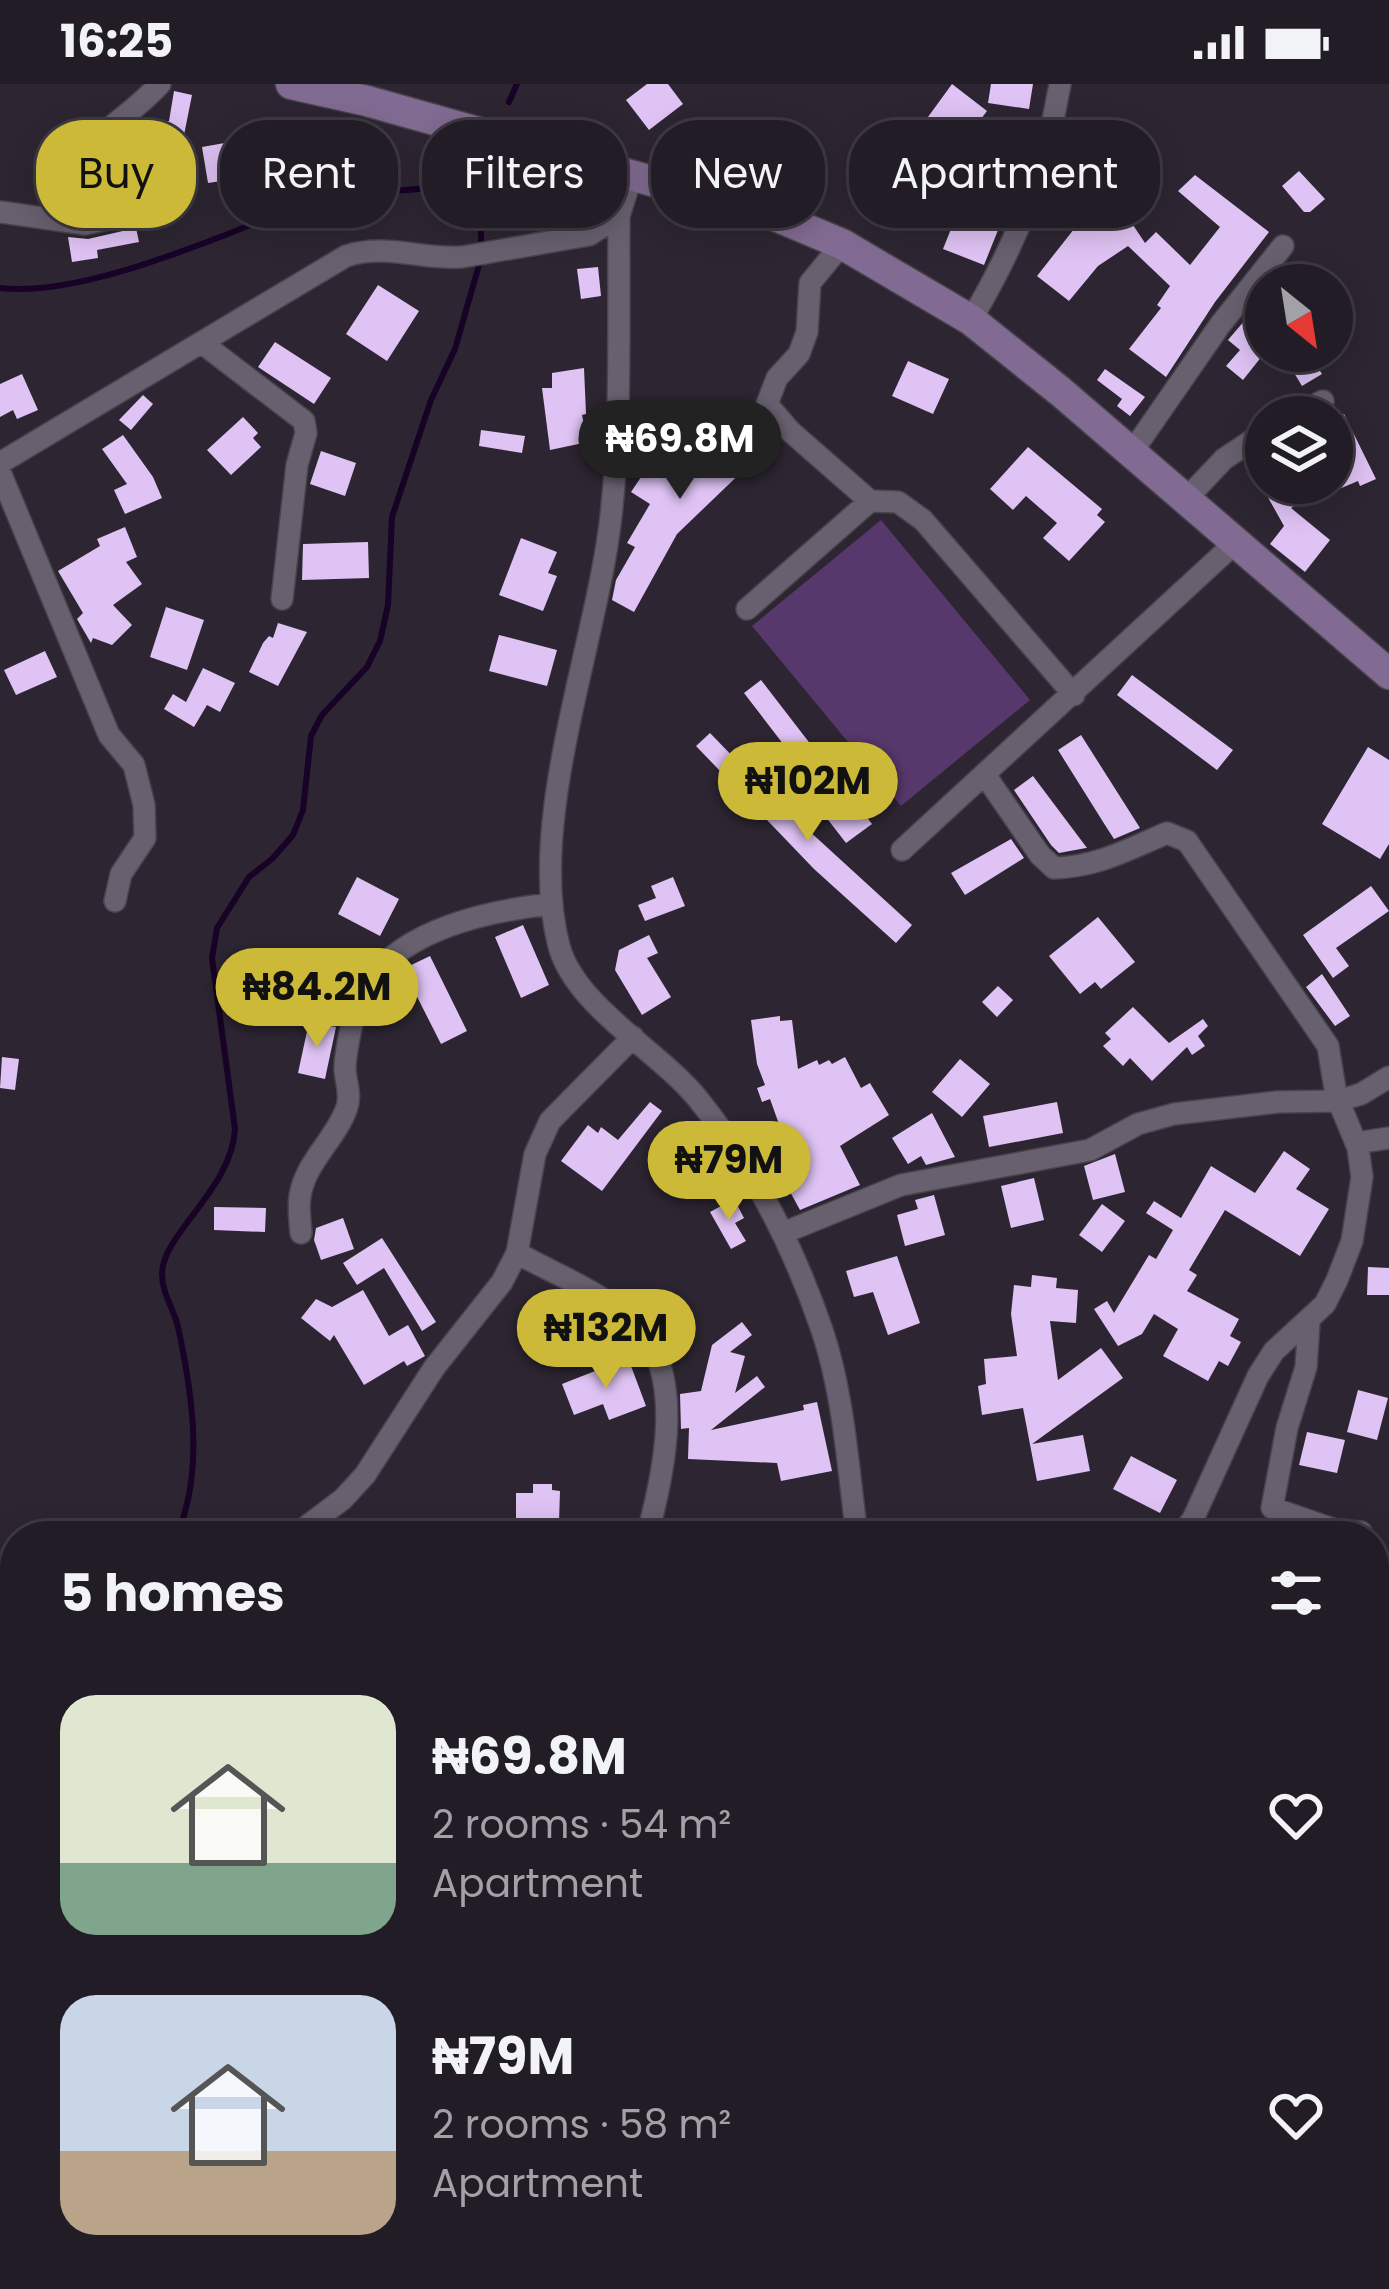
<!DOCTYPE html>
<meta charset="utf-8">
<style>
:root{--surface:#221c26;--page:#2e2932;--text:#f1f3f6;--muted:#a2a1a7;--line:#3f3a43;--accent:#ccb938}
body{margin:0;font-family:Poppins,sans-serif;background:var(--page);color:var(--text);height:100vh;display:flex;flex-direction:column;font-size:45px;white-space:nowrap}
*{box-sizing:border-box;margin:0}
p{font-size:39px;color:var(--muted)}
.icon{flex:none;width:66px;height:66px;fill:none;stroke:currentColor;stroke-width:2;stroke-linecap:round;stroke-linejoin:round}
.map{position:relative;flex:1;overflow:hidden}
.sheet{position:absolute;left:0px;top:1437px;width:1389px;height:768px;display:flex;flex-direction:column;background:var(--surface);border-radius:48px 48px 0 0;box-shadow:0 6px 30px #0003,0 0 0 3px var(--line)}
.sheet>*{flex:none}
.hud{position:absolute;left:36px;top:36px;width:1317px;height:108px;display:flex;gap:24px}
.needle{width:78px;rotate:150deg}
.fabs{position:absolute;left:1245px;top:180px;display:grid;gap:24px}
.fabs a{display:grid;place-items:center;width:108px;height:108px;border-radius:50%;background:var(--surface);box-shadow:0 6px 30px #0003,0 0 0 3px var(--line);font-size:60px}
.price{position:absolute;translate:-50% -102px;padding:0 27px;border-radius:42px;background:var(--accent);color:#111;font-size:39px;line-height:78px;filter:drop-shadow(0 3px 6px #0008)}
.price::after{content:'';position:absolute;left:50%;top:72px;width:36px;height:27px;margin-left:-18px;background:inherit;clip-path:polygon(0 0,100% 0,50% 100%)}
.price.current{background:#222;color:#fff}
ul{padding:0;list-style:none}
li{display:flex;align-items:center;gap:36px;height:300px;padding:0 60px}
li span{display:grid;place-items:center;flex:none;width:336px;height:240px;border-radius:36px;color:#555}
li>.icon{margin-inline-start:auto}
span .icon{width:144px;height:144px;fill:#fffc;stroke-width:1}
li b{font-size:51px}
h2{display:flex;justify-content:space-between;align-items:center;height:144px;padding:0 60px;font-size:51px}
.tag{padding:0 42px;border-radius:48px;background:var(--surface);box-shadow:0 6px 30px #0003,0 0 0 3px var(--line);font-size:42px;line-height:108px}
.tag.current{background:var(--accent);color:#111}
.status{display:flex;justify-content:space-between;align-items:center;height:84px;padding:0 60px;background:var(--surface);direction:ltr}
.status svg{height:33px;fill:currentColor}
.map>svg:first-child{display:block}
.green{fill:#57386c}
.lines{fill:none;stroke-linecap:round;stroke-linejoin:round}
.stream{stroke:#180225;stroke-width:6}
.building{fill:#dfc3f4}
.street-casing{stroke:#48434d;stroke-width:24}
.secondary-casing{stroke:#48434d;stroke-width:33}
.street{stroke:#68606f;stroke-width:21}
.secondary{stroke:#826b92;stroke-width:30}
</style>
<div class="status"><b>16:25</b><svg viewBox="0 0 49 12"><path d="M0 12V9h3v3zM5 12V6h3v6zM10 12V3h3v9zM15 12V0h3v12zM26 1h20v11H26zM47 4h2v5h-2z"/></svg></div>
<div class="map">
<svg width="1389" height="2205" viewBox="0 0 1389 2205">
<rect width="100%" height="100%" fill="#2d2632"/>
<path class="green" d="M881 436 1030 616 901 722 752 542Z"/>
<g class="lines">
<path class="stream" d="M509 18 517 0
M468 91C465 115 483 132 481 156
M0 204C67 212 169 173 233 148 270 133 307 115 347 110 400 102 448 116 484 72
M176 1452C205 1389 192 1308 178 1243 174 1225 162 1210 162 1190 162 1150 232 1105 235 1045L212 874 217 844 249 793 272 775 293 751 303 726 311 652 322 631 367 583 380 557 388 521 392 433 431 316 455 265 479 181
M0 1733 15 1721
M0 1974 15 1978
M0 2084 15 2071"/>
</g>
<path class="building" d="M647 0H668L683 20 649 46 626 16Z
M952 0 987 27 963 59 928 33Z
M991 0H1033L1029 25 988 19Z
M174 7 192 11 183 56 165 53 161 80 138 77 141 38 169 37Z
M236 57 242 94 208 99 202 63Z
M1061 73 1105 99 1145 159 1156 148 1190 181 1220 143 1178 107 1195 91 1269 148 1215 218 1166 293 1129 265 1161 224 1157 221 1170 202 1128 162 1098 182 1069 217 1037 192 1078 140 1044 119Z
M966 81 1019 94 984 181 943 165 959 125 956 124Z
M1299 87 1325 115 1310 128H1304L1282 102Z
M136 144 139 158 97 166 98 174 72 178 68 153 88 155Z
M598 183 601 212 581 215 577 185Z
M378 201 419 227 387 277 346 250Z
M1245 236 1266 253V267L1243 296 1226 282 1240 266 1228 256Z
M275 258 331 294 314 320 258 283Z
M1281 267H1307L1322 290 1302 302Z
M908 277 949 295 933 330 892 312Z
M584 284 586 330 582 331 588 358 550 366 542 304H552V289Z
M1105 285 1145 313 1130 332 1117 322 1122 315 1097 296Z
M22 290 38 326 17 335 13 326 0 333V300Z
M143 311 153 320 131 346 119 336Z
M1344 330 1376 395 1360 402 1358 397 1332 408V401L1291 424 1330 456 1305 488 1270 460 1284 442 1260 399H1332V335Z
M243 333 258 349 253 354 261 363 231 391 207 366Z
M757 334 776 355 677 450 634 528 612 516 616 496 635 463 627 459 650 420 631 408 666 356 715 373Z
M481 346 525 352 522 369 479 362Z
M123 351 153 393 162 414 125 430 114 406 127 400 102 365Z
M1028 363 1102 425 1097 431 1105 438 1069 477 1043 454 1057 439 1026 412 1013 426 990 405Z
M321 367 356 379 345 412 310 400Z
M125 443 137 473 126 478 142 500 113 521 132 541 112 561 93 554 91 559 77 535 83 529 58 487 100 462 97 455Z
M521 454 557 468 548 489 557 492 543 527 499 511Z
M368 458 369 494 302 496 303 460Z
M166 523 204 536 187 586 150 573Z
M278 539 307 548 278 602 249 588 263 559 269 552 273 554Z
M499 551 557 566 547 602 489 587Z
M45 567 57 593 16 611 4 586Z
M203 584 235 599 220 628 207 621 194 643 164 625 173 610 186 618Z
M1132 591 1233 666 1217 686 1117 611Z
M761 596 872 740 846 759 788 684 797 678 744 609Z
M710 649 772 713 912 841 896 859 814 785 696 662Z
M1081 651 1140 744 1114 755 1105 741 1058 666Z
M1368 663 1389 676V760L1380 775 1322 740Z
M1033 692 1087 764H1086L1059 769 1051 761 1014 706Z
M1011 755 1024 774 965 811 951 789Z
M357 793 399 815 380 852 338 830Z
M673 793 685 822 645 837 638 821 656 814 651 802Z
M1371 802 1389 827 1336 864 1349 882 1333 894 1303 851Z
M1098 833 1135 878 1101 905 1095 898 1080 910 1049 872Z
M523 841 549 901 521 914 495 853Z
M649 851 658 869 647 874 671 913 642 931 615 886 619 866Z
M430 872 467 947 441 960 403 885Z
M1322 890 1350 932 1335 942 1306 903Z
M998 902 1013 916 997 933 982 918Z
M1133 923 1169 959 1203 935 1208 942 1198 952 1205 962 1192 971 1187 963 1152 997 1130 974 1123 982 1103 962 1111 955 1105 949Z
M780 932V937L792 936 798 985 817 976 819 981 829 976 832 980 845 973 861 1004 870 999 889 1031 840 1062 860 1101 800 1126 760 1053 780 1043 770 1015 762 1018 757 1004 765 1001 757 980 751 936Z
M309 938 336 943 325 995 298 989Z
M2 973 19 975 15 1006 0 1004Z
M960 975 990 1000 962 1033 932 1008Z
M650 1018 662 1027 602 1107 561 1077 588 1041 598 1049 601 1043 618 1056Z
M1057 1018 1063 1049 989 1063 983 1032Z
M932 1029 955 1073 926 1081 921 1072 908 1080 892 1054Z
M1284 1067 1310 1085 1296 1105 1329 1125 1300 1172 1225 1126 1189 1186 1197 1191 1187 1207 1239 1235 1230 1252 1241 1258 1228 1282 1219 1277 1208 1297 1163 1272 1178 1245 1154 1230 1142 1250 1118 1262 1094 1225 1107 1217 1114 1229 1149 1171 1156 1175 1173 1146 1146 1129 1154 1117 1181 1134 1211 1082 1255 1109Z
M1115 1070 1125 1108 1093 1116 1084 1082Z
M1034 1094 1044 1136 1011 1144 1001 1102Z
M934 1111 945 1151 905 1162 897 1131 918 1125 915 1116Z
M734 1115 744 1134 735 1139 746 1157 731 1165 710 1128Z
M1102 1120 1125 1137 1102 1168 1079 1151Z
M214 1123 266 1124 265 1148 214 1146Z
M343 1134 354 1165 321 1176 314 1156 316 1144Z
M382 1154 436 1238 422 1247 384 1184 357 1201 343 1179Z
M897 1172 920 1239 888 1251 873 1208 854 1213 846 1187Z
M1368 1183 1389 1184V1211H1367Z
M1032 1191 1057 1194 1056 1204 1078 1206 1076 1239 1050 1237 1058 1296 1101 1264 1123 1294 1032 1360 1083 1351 1090 1387 1037 1397 1023 1324 982 1331 978 1302 986 1300 984 1275 1017 1272 1011 1230 1014 1201 1031 1203Z
M363 1206 389 1252 408 1241 425 1272 407 1282 404 1277 364 1301 334 1251 330 1257 301 1234 316 1215 332 1223Z
M742 1238 752 1251 730 1268 745 1272 735 1309 757 1292 765 1303 711 1346 804 1326 803 1321 817 1318 832 1387 781 1397 777 1379 688 1375 689 1344 681 1345 680 1310 701 1307 712 1261Z
M628 1274 646 1322 609 1336 603 1320 574 1331 562 1300Z
M1358 1306 1388 1314 1377 1356 1347 1348Z
M1307 1348 1345 1356 1337 1389 1299 1381Z
M1131 1372 1177 1396 1160 1429 1113 1405Z
M533 1400H552V1406L560 1407 559 1438 516 1437V1409H533Z
M1389 1800V1864L1374 1855V1825Z
M1374 1896 1389 1901V1990L1384 1998 1374 1991Z
M1374 2038 1389 2059V2158L1374 2155Z
M1389 2186V2205H1155L1159 2190H1316L1349 2201Z
M797 2190H875L873 2205 796 2201Z
M934 2190H970L966 2205H930Z"/>
<g class="lines">
<defs>
<path id="street" d="M0 128 85 140 139 128
M619 132C618 231 622 333 611 432 597 559 526 738 559 862 575 922 659 967 698 1015 753 1083 794 1164 822 1246 844 1311 848 1384 857 1452
M85 140C76 42 104 59 160 0
M842 160 810 199 807 248 799 270 777 294 767 320 790 347 870 417
M971 236C1017 158 1045 89 1060 0
M202 259 304 337 306 349 297 381 282 515
M1291 333 1323 317
M1132 368 1220 241 1283 162
M0 379 346 172C386 159 421 176 462 173L589 151 619 132 632 91
M0 388 109 651 134 681 144 721 145 754 121 790 115 817
M1187 414 1224 375 1266 347
M747 525 870 417 898 418 923 436 1074 611
M985 691 1040 771 1054 784C1097 783 1129 765 1167 749L1187 757 1328 962 1336 1011 1358 1064 1362 1093 1352 1157 1337 1196 1325 1220 1274 1267 1258 1292 1193 1435 1180 1452
M902 766 1235 459
M1356 1059 1389 1054
M301 1149C300 1137 298 1124 300 1112 305 1078 337 1054 347 1023 351 1010 346 999 345 986 345 969 350 948 354 932 374 850 479 828 550 820
M783 1149 901 1101 1090 1066 1138 1040 1174 1030 1277 1018 1338 1017 1361 1010 1389 993
M517 1169C556 1191 607 1210 638 1243 686 1293 663 1393 647 1452
M1309 1238 1306 1283 1287 1344 1272 1424 1339 1447 1361 1448 1362 1452
M294 1452 343 1415 365 1391 434 1284 502 1198 517 1169 535 1070 550 1037 633 953
M0 1663 15 1646
M0 1696 15 1711
M1374 1878 1389 1886
M1097 2190V2205
M432 2205 433 2190
M677 2205 680 2190"/>
<path id="secondary" d="M291 0 367 17 773 131 842 160 971 236 1061 308 1389 590"/>
</defs>
<use href="#street" class="street-casing"/>
<use href="#secondary" class="secondary-casing"/>
<use href="#street" class="street"/>
<use href="#secondary" class="secondary"/>
</g>
</svg>
<div class="fabs">
<a><svg class="needle" viewBox="-14 -14 28 28"><path d="M0-13l5 13h-10z" fill="#e53935"/><path d="M0 13l5-13h-10z" fill="#a2a1a7"/></svg></a>
<a><svg class="icon" aria-label="layers" viewBox="0 0 24 24"><path d="M12 4l9 5-9 5-9-5zM3 14l9 5 9-5"/></svg></a>
</div>
<b class="price current" style="left:680px;top:418px">₦69.8M</b>
<b class="price" style="left:808px;top:760px">₦102M</b>
<b class="price" style="left:317px;top:966px">₦84.2M</b>
<b class="price" style="left:729px;top:1139px">₦79M</b>
<b class="price" style="left:606px;top:1307px">₦132M</b>
<div class="hud">
<a class="tag current">Buy</a>
<a class="tag">Rent</a>
<a class="tag">Filters</a>
<a class="tag">New</a>
<a class="tag">Apartment</a>
</div>
<section class="sheet">
<h2>5 homes<svg class="icon" aria-label="filters" viewBox="0 0 24 24"><path d="M4 7h16M4 17h16"/><circle cx="9" cy="7" r="2"/><circle cx="15" cy="17" r="2"/></svg></h2>
<ul>
<li><span style="background:linear-gradient(#dfe7d0 70%,#7fa58c 0)"><svg class="icon" aria-label="home" viewBox="0 0 24 24"><path d="M3 11l9-7 9 7M6 9v11h12V9"/></svg></span><div><b>₦69.8M</b><p>2 rooms · 54 m²</p><p>Apartment</p></div><svg class="icon" aria-label="heart" viewBox="0 0 24 24"><path d="M12 20l-8-8c-3-5 5-10 8-4 3-6 11-1 8 4z"/></svg></li>
<li><span style="background:linear-gradient(#c9d6e8 65%,#b9a48a 0)"><svg class="icon" aria-label="home" viewBox="0 0 24 24"><path d="M3 11l9-7 9 7M6 9v11h12V9"/></svg></span><div><b>₦79M</b><p>2 rooms · 58 m²</p><p>Apartment</p></div><svg class="icon" aria-label="heart" viewBox="0 0 24 24"><path d="M12 20l-8-8c-3-5 5-10 8-4 3-6 11-1 8 4z"/></svg></li>
</ul>
</section>
</div>
